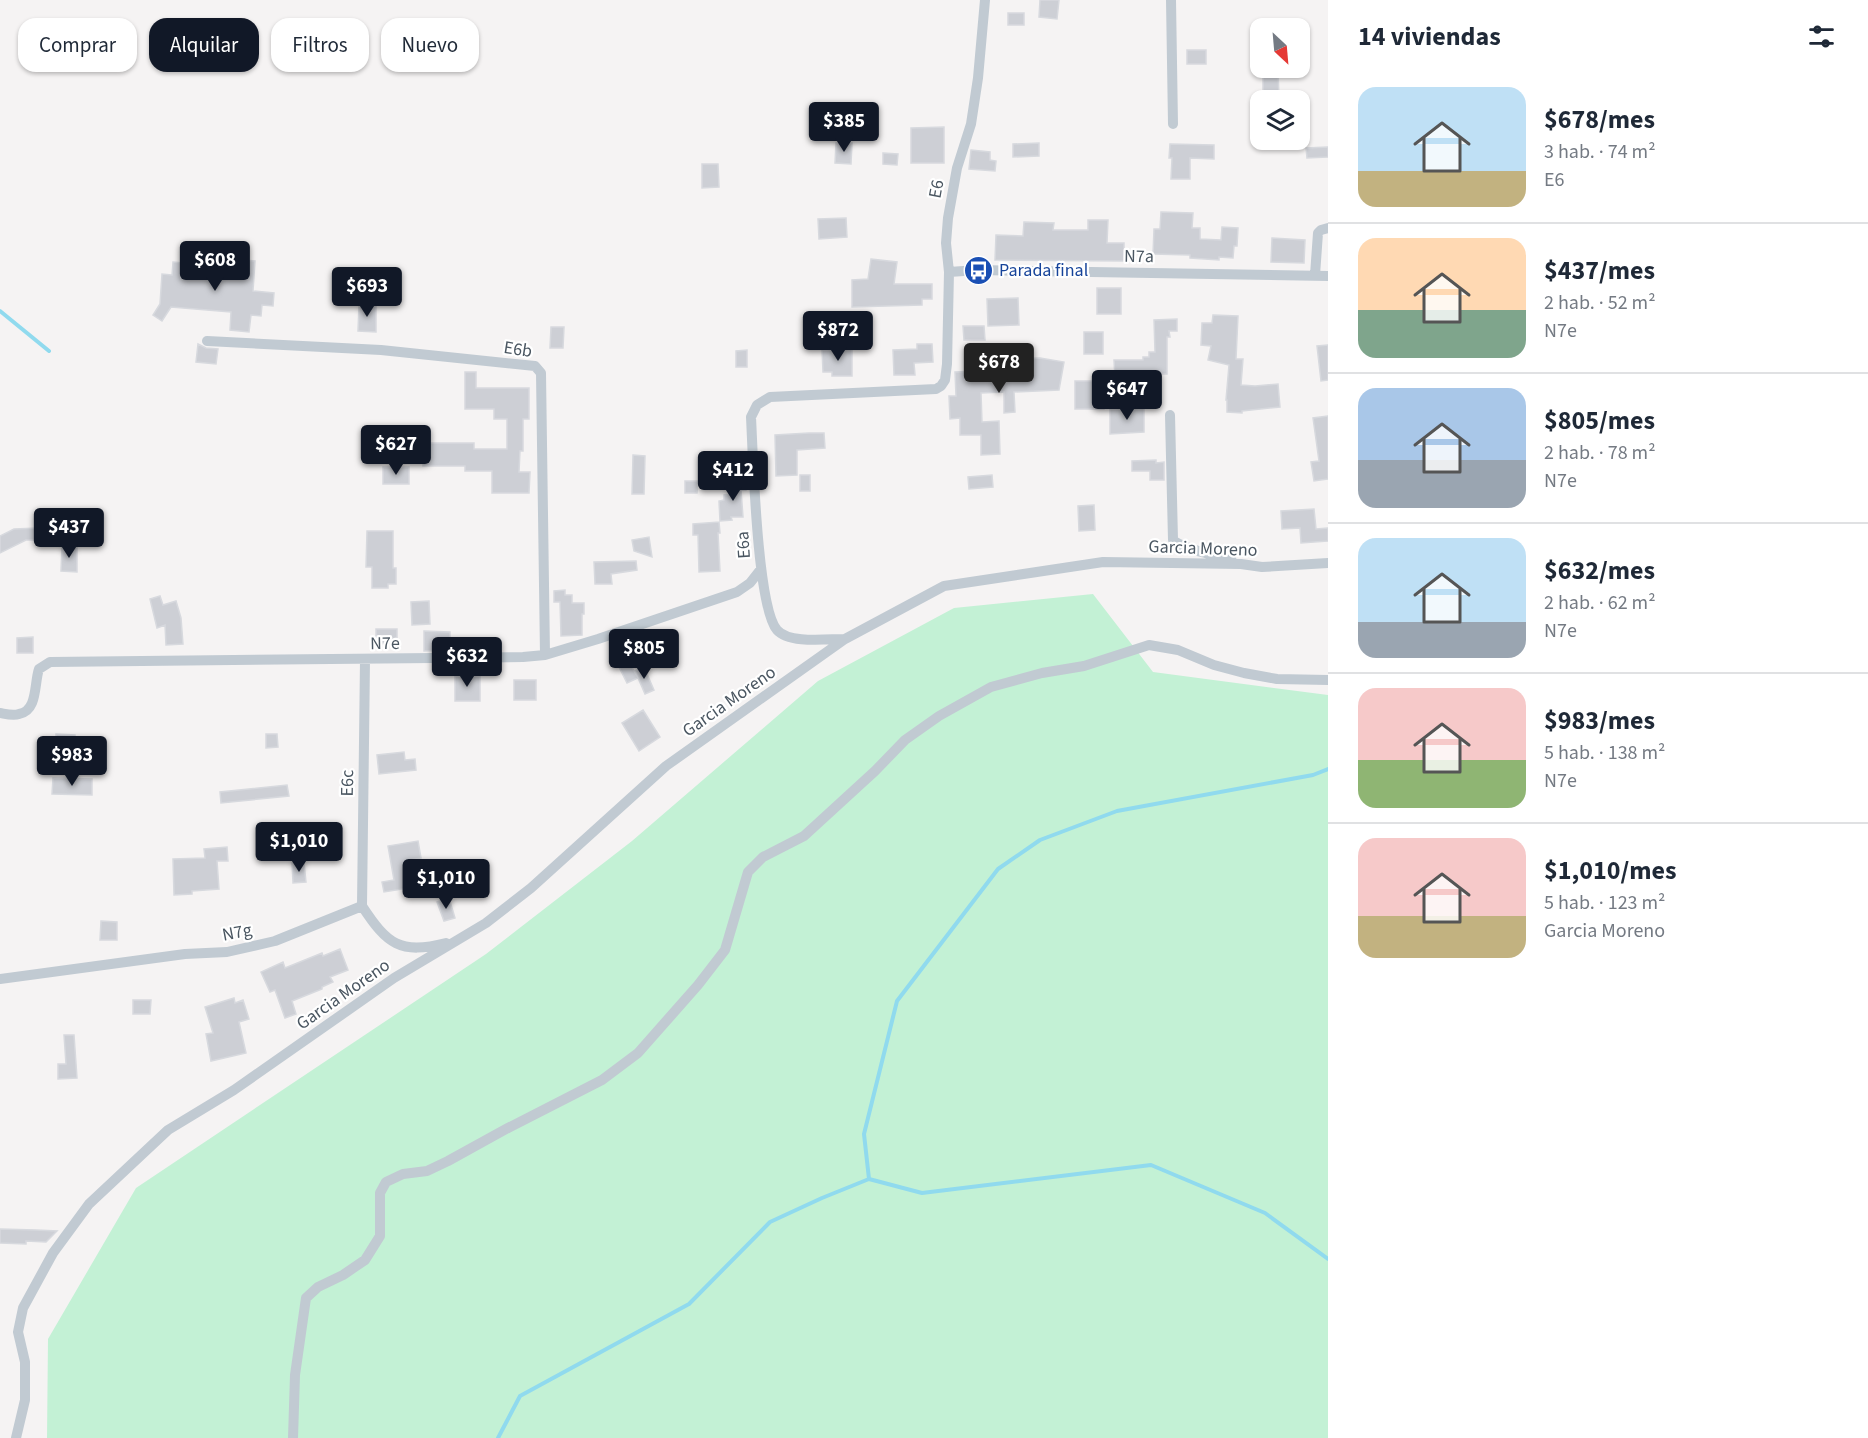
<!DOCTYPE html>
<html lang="es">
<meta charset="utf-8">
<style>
:root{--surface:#fff;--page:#f6f6f7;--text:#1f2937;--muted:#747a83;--line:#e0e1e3;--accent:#111827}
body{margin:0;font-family:"Source Sans 3",sans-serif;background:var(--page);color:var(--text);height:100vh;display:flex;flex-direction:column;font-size:22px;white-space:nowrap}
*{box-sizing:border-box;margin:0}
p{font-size:20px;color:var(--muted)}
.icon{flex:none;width:33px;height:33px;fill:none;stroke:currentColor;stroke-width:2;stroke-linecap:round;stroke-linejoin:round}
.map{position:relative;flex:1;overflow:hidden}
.sheet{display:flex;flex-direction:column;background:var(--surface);width:540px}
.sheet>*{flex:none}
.hud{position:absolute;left:18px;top:18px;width:570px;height:54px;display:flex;gap:12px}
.needle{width:39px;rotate:154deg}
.buttons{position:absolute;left:1250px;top:18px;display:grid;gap:12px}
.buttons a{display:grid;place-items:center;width:60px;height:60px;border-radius:12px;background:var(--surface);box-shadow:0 2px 4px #0004;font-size:30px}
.price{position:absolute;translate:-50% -51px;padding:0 14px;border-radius:6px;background:var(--accent);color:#fff;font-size:20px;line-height:39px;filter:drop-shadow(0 2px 3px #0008)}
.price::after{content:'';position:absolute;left:50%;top:36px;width:18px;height:14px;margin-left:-9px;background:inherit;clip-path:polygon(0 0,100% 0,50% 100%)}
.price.active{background:#222;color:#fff}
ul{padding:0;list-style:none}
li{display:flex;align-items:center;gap:18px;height:150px;padding:0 30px}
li+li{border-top:2px solid var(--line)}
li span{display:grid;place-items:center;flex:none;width:168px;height:120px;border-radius:18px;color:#555}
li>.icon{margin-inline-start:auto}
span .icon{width:72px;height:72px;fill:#fffc;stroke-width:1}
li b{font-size:26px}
h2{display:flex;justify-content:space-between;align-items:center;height:72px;padding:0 30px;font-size:26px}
.tag{padding:0 21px;border-radius:18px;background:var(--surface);box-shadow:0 2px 4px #0004;font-size:21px;line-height:54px}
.tag.active{background:var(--accent);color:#fff}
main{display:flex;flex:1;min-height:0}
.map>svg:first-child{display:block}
.green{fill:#c3f1d5}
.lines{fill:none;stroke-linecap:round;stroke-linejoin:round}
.stream{stroke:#90daee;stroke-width:4}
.building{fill:#cdcfd5;stroke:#d7d9de;stroke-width:1.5}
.street{stroke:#c1cad2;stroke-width:10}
.labels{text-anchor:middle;stroke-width:4.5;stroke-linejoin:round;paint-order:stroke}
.street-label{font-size:18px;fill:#4a5661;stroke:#fff}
.transit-label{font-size:18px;fill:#164399;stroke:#fff;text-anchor:start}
</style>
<main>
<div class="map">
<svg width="1328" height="1438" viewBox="0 0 1328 1438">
<rect width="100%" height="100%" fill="#f5f3f3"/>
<path class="green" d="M1093 594 1153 672 1328 695V1438H47L48 1339 136 1188 486 954 632 841 818 681 954 608Z"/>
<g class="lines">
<path class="stream" d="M0 311 49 351
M869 1179 864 1134 897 1001 998 869 1040 840 1117 811 1313 775 1328 769
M498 1438 520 1396 689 1304 770 1222 822 1198 869 1179 922 1193 1151 1165 1265 1213 1328 1259"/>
</g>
<path class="building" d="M1040 0H1059L1057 19 1039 17Z
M1008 13H1024V25H1008Z
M1187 50H1206V64H1187Z
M1263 68H1278L1279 100H1263Z
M944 127V163H911V128Z
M836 143H852L851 164 835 163Z
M1039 143V156L1013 157V144Z
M1170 144 1214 145V159L1190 158V179H1171L1172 158H1169Z
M1328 147V157L1307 158 1306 148Z
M971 150 990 152V160L996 161 995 171 969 169Z
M883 153 898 154 897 165 883 164Z
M702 164H718L719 187 702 188Z
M1161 212 1193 213 1192 228H1200V239L1221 240 1222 227 1238 228 1237 246H1234L1233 258 1219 257V260L1190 258V255L1153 254 1154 229H1160Z
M846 218 847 237 819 239 818 219Z
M1088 220H1108L1107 243H1124V261L995 260 996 235 1023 236 1024 222 1054 223 1053 230H1088Z
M1272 238 1305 240 1304 263 1271 262Z
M229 259 255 261 253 291 274 293 273 306 262 305 261 316 251 315 249 332 230 330 231 312 171 307 162 321 153 315 160 304 162 274 172 275 173 262 196 264V271L220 273 221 263 229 264Z
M871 259 897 262 894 284H932V299H922V305L852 307V280L868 279Z
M1097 288H1121V314H1097Z
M1018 298 1019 325 988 326 987 299Z
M359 305H376V332L358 331Z
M1213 315 1238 316 1236 359H1243L1241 385 1255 386 1278 384 1280 407 1242 411V413L1227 412V400H1226L1229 365 1208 360 1211 346 1201 345 1202 323H1212Z
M1177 319V331H1169L1170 337H1167V374H1157L1158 405H1143V378L1115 379 1114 360H1143V357H1149V352H1155L1154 320Z
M963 326H984L985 340H964Z
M551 327H564L563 348H550Z
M1084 332H1103V354H1084Z
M198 344 206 348 218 349 216 364 196 362Z
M917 344H932L933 362 914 363 915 375H894L893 350 917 349Z
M1328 345V380L1321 381 1317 346Z
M852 349V376H832V372H823L822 350Z
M747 350V367H736V351Z
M1040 358 1064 362 1059 390 1014 392 1015 412 1004 413V392L981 393 982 422 999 421 1000 454 981 455V435H960V418L950 419 949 396H956L955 372 1004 370 1003 359Z
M465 372H476V388H529V419H523V451H520L519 472H530L529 493H492V471H465V466H423V443H474V449H507V419H494V409H465Z
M1075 381H1104V409H1075Z
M1144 408V432L1110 434V409Z
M1328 416V479L1314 481 1311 462 1319 461 1313 418Z
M809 433H824L825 448 797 450V475L776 476 775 435Z
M633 455 645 456 644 494H632Z
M1156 460V463L1164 462V480H1150V471H1132V461Z
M383 467H409V484H383Z
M800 475H810V491H800Z
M992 475 993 487 969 489 968 477Z
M745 479 746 490H741L743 517H731L732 520 720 521 719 501 724 500V495L731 494V480Z
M685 481H698L697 493H685Z
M1094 505 1095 530 1079 531 1078 506Z
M1314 509 1316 529 1328 528V541L1301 543 1300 528 1282 529 1281 511Z
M719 522 720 533H718L720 571 699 572 698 535H693V524Z
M38 528V540H26L0 553V536L14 529Z
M367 531H393V568H396V584H388V588H372V567H366Z
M649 537 652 557 634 551 632 540Z
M62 546H77V572L61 571Z
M636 561 637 570 611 574 612 584H595L594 562Z
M565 590V595H572V603H584V614H582V635L561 636 560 602H554V591Z
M160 596 163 605 176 601 181 618 183 644 166 645 165 625 157 628 150 599Z
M429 601 430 624 412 625 411 602Z
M376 629H397V643L376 644Z
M424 631 450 632V650L424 651Z
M33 637V653H17V638Z
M623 652 638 678 627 683 614 657Z
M644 667 654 690 645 694 635 671Z
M455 676H480V701H455Z
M514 680H536V700H514Z
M643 710 660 737 639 751 622 723Z
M56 734 75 735V739L93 738 94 758 68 759V756L43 757V739H56Z
M266 734H277L278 747 266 748Z
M404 752 405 760 415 759 416 770 379 774 377 755Z
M53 778 92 779V795L52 794Z
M287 785 289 796 221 803 220 792Z
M418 841 421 858 404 861 409 888 384 892 382 882 394 880 388 846Z
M227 847 228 861H217L219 889 192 891V894L174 895 173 859 205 858 204 849Z
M304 862 306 882 293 883 292 863Z
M449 898 455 918 444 921 437 902Z
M101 921 117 922V940H100Z
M340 949 348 970 330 977 333 982 322 987V989L292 1001 296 1014 285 1018 275 990 270 992 261 972 283 962 285 968 322 953 323 956Z
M234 998 235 1003 243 1000 249 1019 239 1022 246 1053 211 1061 206 1034 213 1033 205 1007Z
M133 1000H151L150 1014H133Z
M64 1035H74L77 1078 58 1079V1064H66Z
M0 1229 36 1230 57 1231 46 1242 26 1241V1244L0 1243Z"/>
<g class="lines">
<path class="street" d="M1171 0 1173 124
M949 272 978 270 1328 276
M1315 275 1318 233 1321 230 1328 228
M207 341 381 350 535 366 541 373 545 655
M1170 415 1173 540C1184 550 1217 555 1232 561
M844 639C827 639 789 644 777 630 757 607 753 455 751 417L757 405 770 397 936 389 941 386 945 380 947 364 949 272 946 243 948 218 957 168 971 124 978 78 985 0
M0 713C6 714 13 716 19 714 38 711 34 683 39 669L50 662 523 657 545 655 598 639 737 592 750 583 761 569
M362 906 365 660
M362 906C387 944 400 955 446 943
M0 979 185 954 227 952 275 941 362 906
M16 1438 25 1400V1362L18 1332 23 1308 53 1253 89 1204 168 1130 234 1090 394 978 486 923 531 888 666 766 845 639 944 586 1103 562 1241 564 1262 567 1328 563
M293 1438 295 1375 306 1298 318 1287 343 1275 365 1260 380 1236V1193L386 1182 403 1174 427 1171 448 1161 508 1128 602 1080 638 1053 698 985 725 950 748 872 763 857 804 836 875 771 905 740 939 716 991 687 1042 673 1084 666 1149 645 1178 650 1214 665 1244 673 1277 679 1328 680"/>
</g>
<defs>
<symbol id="bus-disc" viewBox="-11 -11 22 22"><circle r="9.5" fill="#1a4fb4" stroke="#fff"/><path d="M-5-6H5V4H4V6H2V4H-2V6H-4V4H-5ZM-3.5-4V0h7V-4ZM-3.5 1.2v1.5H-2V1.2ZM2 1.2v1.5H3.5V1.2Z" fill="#fff"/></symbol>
</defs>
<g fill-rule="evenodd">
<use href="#bus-disc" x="962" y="254" width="33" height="33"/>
</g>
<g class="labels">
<g class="street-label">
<text transform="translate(936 189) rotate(-80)" y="6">E6</text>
<text transform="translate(1139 256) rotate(1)" y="6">N7a</text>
<text transform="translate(518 349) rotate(9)" y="6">E6b</text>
<text transform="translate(743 545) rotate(-94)" y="6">E6a</text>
<text transform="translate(1203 548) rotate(2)" y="6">Garcia Moreno</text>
<text transform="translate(385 643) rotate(-1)" y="6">N7e</text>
<text transform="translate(729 701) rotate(-35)" y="6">Garcia Moreno</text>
<text transform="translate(347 783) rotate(-89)" y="6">E6c</text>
<text transform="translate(237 932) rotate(-11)" y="6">N7g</text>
<text transform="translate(343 994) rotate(-35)" y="6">Garcia Moreno</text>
</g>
<g class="transit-label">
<text x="999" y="276">Parada final</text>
</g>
</g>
</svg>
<div class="buttons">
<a><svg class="needle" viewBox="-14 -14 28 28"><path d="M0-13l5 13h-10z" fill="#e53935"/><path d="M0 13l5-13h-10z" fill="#747a83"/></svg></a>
<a><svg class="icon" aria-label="layers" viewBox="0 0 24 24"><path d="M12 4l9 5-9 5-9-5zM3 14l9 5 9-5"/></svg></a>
</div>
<b class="price" style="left:844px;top:153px">$385</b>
<b class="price" style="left:215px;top:292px">$608</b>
<b class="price" style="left:367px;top:318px">$693</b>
<b class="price" style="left:838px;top:362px">$872</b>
<b class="price active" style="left:999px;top:394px">$678</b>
<b class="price" style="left:1127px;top:421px">$647</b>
<b class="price" style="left:396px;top:476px">$627</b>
<b class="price" style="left:733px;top:502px">$412</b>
<b class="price" style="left:69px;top:559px">$437</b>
<b class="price" style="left:644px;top:680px">$805</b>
<b class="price" style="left:467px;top:688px">$632</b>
<b class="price" style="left:72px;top:787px">$983</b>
<b class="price" style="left:299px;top:873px">$1,010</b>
<b class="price" style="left:446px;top:910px">$1,010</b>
<div class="hud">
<a class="tag">Comprar</a>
<a class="tag active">Alquilar</a>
<a class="tag">Filtros</a>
<a class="tag">Nuevo</a>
</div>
</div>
<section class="sheet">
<h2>14 viviendas<svg class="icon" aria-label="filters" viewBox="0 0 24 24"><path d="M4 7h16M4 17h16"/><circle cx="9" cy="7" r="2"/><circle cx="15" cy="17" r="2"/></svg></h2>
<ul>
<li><span style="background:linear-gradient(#bfe0f5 70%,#c2b280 0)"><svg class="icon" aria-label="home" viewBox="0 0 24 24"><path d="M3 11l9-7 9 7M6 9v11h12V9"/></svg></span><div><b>$678/mes</b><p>3 hab. · 74 m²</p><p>E6</p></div></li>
<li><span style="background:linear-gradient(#ffd9b3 60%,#7fa58c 0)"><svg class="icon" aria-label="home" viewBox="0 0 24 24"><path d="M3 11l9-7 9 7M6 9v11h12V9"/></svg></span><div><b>$437/mes</b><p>2 hab. · 52 m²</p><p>N7e</p></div></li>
<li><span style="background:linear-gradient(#a9c7e8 60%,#9aa5b1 0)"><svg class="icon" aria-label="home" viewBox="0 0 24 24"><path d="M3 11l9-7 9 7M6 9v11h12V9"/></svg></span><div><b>$805/mes</b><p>2 hab. · 78 m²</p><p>N7e</p></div></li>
<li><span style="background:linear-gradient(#bfe0f5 70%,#9aa5b1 0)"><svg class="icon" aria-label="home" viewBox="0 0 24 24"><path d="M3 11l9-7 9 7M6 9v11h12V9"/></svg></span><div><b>$632/mes</b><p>2 hab. · 62 m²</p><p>N7e</p></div></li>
<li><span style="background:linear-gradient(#f6c9c9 60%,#8fb573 0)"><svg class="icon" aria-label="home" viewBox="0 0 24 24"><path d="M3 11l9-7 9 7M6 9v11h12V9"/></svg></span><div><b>$983/mes</b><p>5 hab. · 138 m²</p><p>N7e</p></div></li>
<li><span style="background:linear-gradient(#f6c9c9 65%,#c2b280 0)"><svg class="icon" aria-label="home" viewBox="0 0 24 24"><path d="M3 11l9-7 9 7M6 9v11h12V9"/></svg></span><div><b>$1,010/mes</b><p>5 hab. · 123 m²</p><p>Garcia Moreno</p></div></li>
</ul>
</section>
</main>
